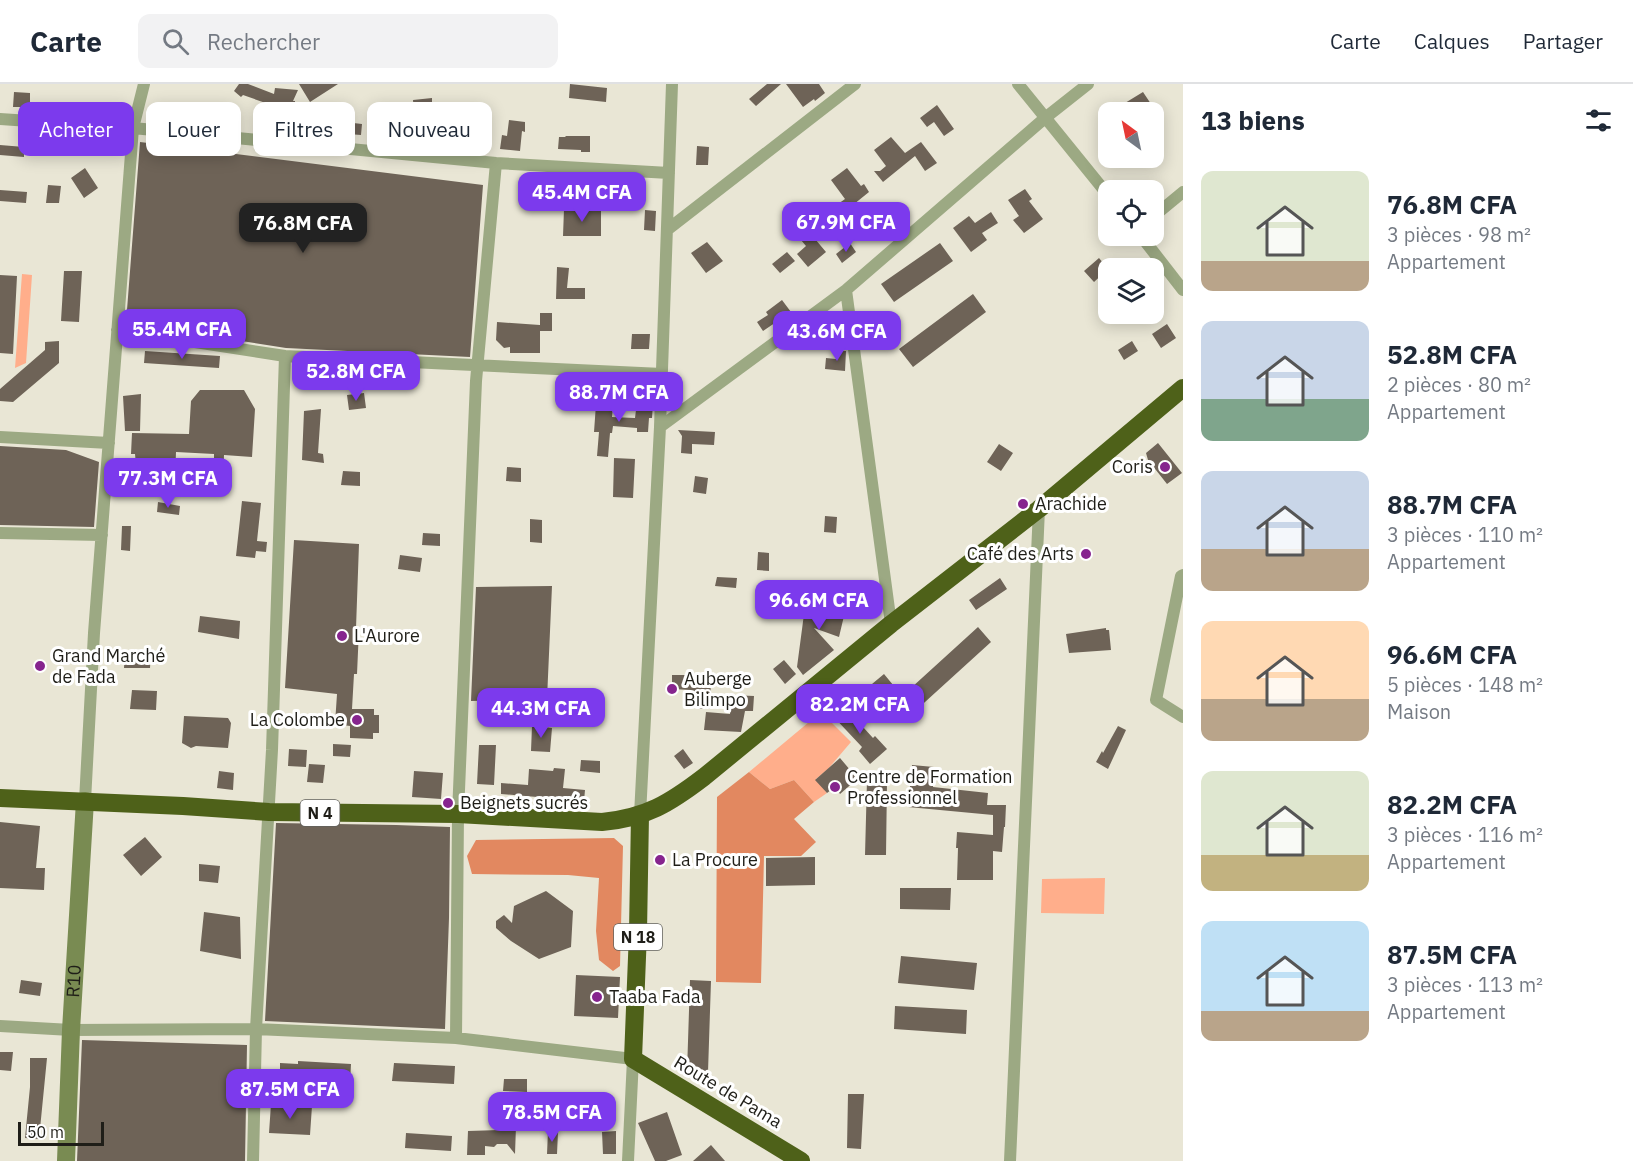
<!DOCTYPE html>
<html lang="fr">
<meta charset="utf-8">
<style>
:root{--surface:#fff;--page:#f2f2f3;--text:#1f2937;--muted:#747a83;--line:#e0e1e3;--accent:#7c3aed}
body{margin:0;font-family:"IBM Plex Sans",sans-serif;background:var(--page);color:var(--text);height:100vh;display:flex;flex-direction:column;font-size:22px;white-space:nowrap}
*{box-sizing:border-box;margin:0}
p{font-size:20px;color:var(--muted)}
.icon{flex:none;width:33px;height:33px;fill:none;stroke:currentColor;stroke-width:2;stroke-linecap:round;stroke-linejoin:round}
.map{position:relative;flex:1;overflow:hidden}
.details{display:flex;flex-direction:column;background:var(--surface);width:450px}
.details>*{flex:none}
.top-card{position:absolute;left:18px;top:18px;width:570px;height:54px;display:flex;gap:12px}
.needle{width:39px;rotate:327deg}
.buttons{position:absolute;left:1098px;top:18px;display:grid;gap:12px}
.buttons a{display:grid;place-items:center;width:66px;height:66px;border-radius:12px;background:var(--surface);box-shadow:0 3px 15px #0003;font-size:30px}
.scale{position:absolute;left:18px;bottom:15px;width:86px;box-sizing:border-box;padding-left:6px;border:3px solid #1f1e18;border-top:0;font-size:16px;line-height:21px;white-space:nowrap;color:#1f1e18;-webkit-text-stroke:4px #fff;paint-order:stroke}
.price{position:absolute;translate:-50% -51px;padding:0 14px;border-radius:12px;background:var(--accent);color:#fff;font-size:20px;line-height:39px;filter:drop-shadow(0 2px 3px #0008)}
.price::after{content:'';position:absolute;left:50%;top:36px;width:18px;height:14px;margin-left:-9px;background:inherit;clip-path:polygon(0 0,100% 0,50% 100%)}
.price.on{background:#222;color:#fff}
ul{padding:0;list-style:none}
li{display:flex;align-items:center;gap:18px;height:150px;padding:0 18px}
li span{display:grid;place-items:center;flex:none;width:168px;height:120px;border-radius:12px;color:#555}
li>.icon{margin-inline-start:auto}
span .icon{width:72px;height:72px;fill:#fffc;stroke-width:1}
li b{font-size:26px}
h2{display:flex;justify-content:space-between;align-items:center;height:72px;padding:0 18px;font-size:26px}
.pill{padding:0 21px;border-radius:12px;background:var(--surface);box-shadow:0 3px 15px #0003;font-size:21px;line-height:54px}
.pill.on{background:var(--accent);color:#fff}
header{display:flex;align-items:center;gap:36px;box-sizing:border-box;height:84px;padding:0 30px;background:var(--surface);border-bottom:2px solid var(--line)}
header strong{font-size:28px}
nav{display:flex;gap:33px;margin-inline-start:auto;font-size:21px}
.search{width:420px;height:54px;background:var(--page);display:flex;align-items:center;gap:15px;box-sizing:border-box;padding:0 21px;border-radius:12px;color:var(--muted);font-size:22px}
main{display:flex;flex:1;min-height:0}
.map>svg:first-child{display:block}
.green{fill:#ffae8b}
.forest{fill:#e28860}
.building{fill:#6e6357}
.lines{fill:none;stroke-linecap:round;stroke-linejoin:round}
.street{stroke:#9ca983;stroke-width:12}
.secondary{stroke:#798b52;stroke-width:18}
.highway{stroke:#4e6119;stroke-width:18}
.poi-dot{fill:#86248e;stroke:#fff;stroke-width:2}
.labels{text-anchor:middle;stroke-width:6;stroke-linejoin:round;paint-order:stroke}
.shield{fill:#fff;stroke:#62625d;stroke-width:1.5}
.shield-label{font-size:16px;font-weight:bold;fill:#1f1e18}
.poi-label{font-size:18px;fill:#1f1e18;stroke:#fff;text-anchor:start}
.street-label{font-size:18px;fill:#1f1e18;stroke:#fff}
</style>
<header>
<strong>Carte</strong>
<div class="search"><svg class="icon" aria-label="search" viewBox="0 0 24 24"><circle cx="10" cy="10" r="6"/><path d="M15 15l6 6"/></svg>Rechercher</div>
<nav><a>Carte</a><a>Calques</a><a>Partager</a></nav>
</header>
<main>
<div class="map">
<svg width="1183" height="1077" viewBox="0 0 1183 1077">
<rect width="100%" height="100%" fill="#e9e6d5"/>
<path class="green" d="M22 190 32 191 26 279 15 284Z
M821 628 851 658 828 685 816 695 827 709 814 718 794 696 770 705 749 688Z
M1105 794 1104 830 1041 829 1042 795Z"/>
<path class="forest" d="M749 688 770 705 794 696 814 718 794 735 816 758 801 772H764L761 899 716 898 717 713Z
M614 754 623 762 620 882 613 887 599 876 596 847 599 794 568 791 472 790 467 772 476 756Z"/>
<path class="building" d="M239 0H248L274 10 275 4 298 6 293 17H295V19H278L277 23 243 11 241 13 234 7Z
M299 0H338L310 18Z
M570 0 607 4 606 18 569 14Z
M767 0H781L756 22 749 15Z
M786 0H819L825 9 815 17 814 15 803 23Z
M14 8 30 9V23H13Z
M1143 8 1153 23 1144 28H1131L1125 19Z
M432 14V27L414 30 413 16Z
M937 21 954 45 944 52 934 38 927 43 920 34Z
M509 36 525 38V48L522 47 520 67 500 65 502 51 507 52Z
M336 37 362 40 361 51 335 49Z
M402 48 467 53 466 63 430 58 401 57Z
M566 52H590V68H581V66L558 65 559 53H565Z
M891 53 905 69 921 58 937 79 925 87 915 72 883 98 874 87H880L886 82 874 66Z
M140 58 483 101 470 273 286 264 126 239Z
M0 61 24 63V73L0 71Z
M697 62 709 63 708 81H696Z
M85 84 98 104 84 114 71 94Z
M847 84 861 102 864 100 869 108 838 133 831 125 845 115 831 96Z
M48 101 61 102 59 119H46Z
M1025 105 1032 115 1029 117 1043 135 1024 149 1013 136 1019 132 1008 116Z
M0 106 27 108 26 119 0 117Z
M564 125H586V127H601V152H563Z
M645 126 656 127 655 147 644 146Z
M991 128 998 139 982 149 987 156 971 168 953 144 969 132 975 139Z
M810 149 826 168 808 183 797 170 806 162 801 156Z
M707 158 723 177 706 189 691 169Z
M850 159 856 168 842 179 836 170Z
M940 159 953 177 894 218 881 200Z
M787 168 795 177 780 189 772 180Z
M1099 174 1108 185 1094 198 1084 187Z
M557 183 569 184 567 204H585V215H556Z
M64 187H82L79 238 61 237Z
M0 191 17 192 13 270 0 269Z
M973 210 986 228 913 283 899 265Z
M782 216 791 228 763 247 757 238 768 231 766 228Z
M540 229H552V247H540V269H510V263L504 264 496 256 497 238 540 241Z
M1167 240 1176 254 1161 264 1152 250Z
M632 250H650L649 265H631Z
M59 257V279L13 318 0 317V305L45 266V258Z
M1132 257 1138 267 1124 276 1118 266Z
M145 267 220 272 219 284 144 279Z
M836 267H846L845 287 825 285 826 274 836 275Z
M200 306H244L255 325 252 373 224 371 223 397H214V370L176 368 175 394 148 393 147 412 129 409 131 390 137 392 135 370H131L132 349 189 350 191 317Z
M364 309 366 324 349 326 347 311Z
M141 310 140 347H125L123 312Z
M637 318 653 319 652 334H649L648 348H637V344L613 342 612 349H610L608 373 597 372 599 348H594L596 320 613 322 612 333 635 334Z
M321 325 318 369 323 370 324 379 302 376 304 327Z
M678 346 715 348 714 361 692 360V370L681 369 682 352Z
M1158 359 1182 389 1167 400 1148 376 1146 369Z
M999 360 1013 369 1001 387 987 378Z
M0 362 66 366 99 378 94 443 0 441Z
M614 374 635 375 633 414 613 413Z
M507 383 521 384V398L506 397Z
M343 387 360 388V402L341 401Z
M695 392 708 394 706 410 693 408Z
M242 417 261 419 257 457 267 458 266 468 256 467 255 474 236 472Z
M158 418 180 422 179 431 157 428Z
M825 432 837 433 836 449 824 448Z
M530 435 542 436V459L530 458Z
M122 442H131L130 467 121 466Z
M423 449 440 450V462L422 461Z
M294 456 359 460 356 544 359 545 357 590H354L352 625H374V631H379V649H373V655L350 654V642L335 640 337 610 285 604Z
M758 468 769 469V487L757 486Z
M400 471 422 474 420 488 398 485Z
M717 493 737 494 736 504 715 502Z
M1000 494 1007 505 976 526 969 516Z
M552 502 547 615 471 617 476 503Z
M832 514 848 515 839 553 814 544 834 566 803 591 797 583 806 515 832 518Z
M200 532 240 537 239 555 198 548Z
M978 543 991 558 914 628 900 614Z
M1106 544V546H1109L1111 566 1069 569 1066 550Z
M125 567 151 568 150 584H124Z
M784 576 796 590 785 600 773 585Z
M884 590 898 607 886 617 872 600Z
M672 591H711L710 625H698V619H691V606L672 605Z
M132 606 157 607 156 626 130 625Z
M731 611 754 612 753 627H745L741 648 704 646 706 628 730 630Z
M842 620 873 654 875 652 887 665 870 680 859 667 862 663 831 630Z
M184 632 228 634 231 639 228 664 196 662 191 664 182 659Z
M532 642 552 644 550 668 531 667Z
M1118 642 1126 646 1108 685 1096 678 1102 667 1103 669Z
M333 660 351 661 350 673 333 672Z
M479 661H496L494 701 477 700Z
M289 665 307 666 306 683 288 682Z
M683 665 693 679 684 685 674 672Z
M840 674 856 693 852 696H856L840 710 835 703 827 709 815 696Z
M581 676 600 677V689L580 687Z
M309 680 325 681 323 699 307 698Z
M912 681 934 683 933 703 988 709 987 721H1006L1005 743H1004L1002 768 993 767V796H957L958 764H956L957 748 993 751V731L908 723Z
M554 684 565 685 563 704 585 706 584 717 501 710V699L528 701 529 685 553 687Z
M219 687 234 689 233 706 217 704Z
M414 687 443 689 441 715 412 713Z
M867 696 887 697 886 771H865Z
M0 738 40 742 36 784H45L44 806 0 804Z
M276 739 396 741 450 743 449 834 445 945 265 937Z
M145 753 162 773 141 792 123 771Z
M815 773V801L766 802V774Z
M199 780 220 782 218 799 199 797Z
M900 804H951L950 826 900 825Z
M546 807 573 827 571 863 539 875 511 857 496 844V837L504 831 512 839 514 822Z
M204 828 240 833 241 875 200 867Z
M901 872 977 879 974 906 898 899Z
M576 891 620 893 618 934 574 932Z
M21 896 42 899 40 912 19 909Z
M690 896 711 897 708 988H687Z
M895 922 967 926 966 950 894 945Z
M82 956 247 961 245 1077H77Z
M0 968H13L11 987 0 986Z
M30 974H47L39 1055 25 1054 30 1003Z
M298 977 351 980 350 999 297 996 298 990 280 989V979L298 980Z
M394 979 455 982 454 1000 392 997Z
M504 995H527V1008L503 1007Z
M848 1010H864L861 1065 847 1064Z
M271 1020 312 1022 310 1051 269 1049Z
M501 1028 525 1029V1042H516L515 1070 507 1060H497L494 1063 485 1062V1071H467L468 1047 500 1046Z
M667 1028 682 1071 666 1077H655L638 1039Z
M548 1047 558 1048 557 1070H547Z
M616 1047V1070H603L602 1048Z
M406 1049 452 1052 451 1067 405 1064Z
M711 1061 725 1077H693Z"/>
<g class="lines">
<path class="street" d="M1018 0 1108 111
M0 35 133 44 496 79 669 89
M1154 132 1183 108
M667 146 855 0
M1141 152 1183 206
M846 206 891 540
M117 246 285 272 662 290
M660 343 846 206 1045 34 1088 0
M0 353 109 359
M0 449 102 451
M1183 491 1181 492 1156 616 1183 633
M85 717 94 549 133 44 144 0
M640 731 660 343 672 0
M0 942 71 946 256 945 456 954 633 975 628 1077
M456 954 458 730 476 297 496 79
M253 1077 256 945 272 666 285 272
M1010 1077 1039 425"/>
<path class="secondary" id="s1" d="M66 1077 71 946 85 717"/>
<path class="highway" d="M0 714 183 722 269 728 458 730 602 738C646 734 670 719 704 693L891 540 1039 425 1183 304
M640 731 638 848 633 975 801 1077"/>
</g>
<g class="poi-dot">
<circle cx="1165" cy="383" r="6"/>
<circle cx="1023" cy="420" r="6"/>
<circle cx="1086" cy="470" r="6"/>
<circle cx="342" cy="552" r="6"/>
<circle cx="40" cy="582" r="6"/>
<circle cx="672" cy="605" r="6"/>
<circle cx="357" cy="636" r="6"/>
<circle cx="835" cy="703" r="6"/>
<circle cx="448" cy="719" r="6"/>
<circle cx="660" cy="776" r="6"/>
<circle cx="597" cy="913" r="6"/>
</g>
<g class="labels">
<g class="shield">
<rect x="300.5" y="716" width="39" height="26" rx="4.5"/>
<rect x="614" y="840" width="48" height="26" rx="4.5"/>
</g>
<g class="shield-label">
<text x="320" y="735">N 4</text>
<text x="638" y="859">N 18</text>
</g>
<g class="poi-label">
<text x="1153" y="389" text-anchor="end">Coris</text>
<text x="1035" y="426">Arachide</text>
<text x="1074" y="476" text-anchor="end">Café des Arts</text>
<text x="354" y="558">L'Aurore</text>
<text x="52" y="578">Grand Marché<tspan x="52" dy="21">de Fada</tspan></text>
<text x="684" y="601">Auberge<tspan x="684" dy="21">Bilimpo</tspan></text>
<text x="345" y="642" text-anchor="end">La Colombe</text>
<text x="847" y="699">Centre de Formation<tspan x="847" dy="21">Professionnel</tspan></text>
<text x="460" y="725">Beignets sucrés</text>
<text x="672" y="782">La Procure</text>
<text x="609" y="919">Taaba Fada</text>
</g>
<g class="street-label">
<text dy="6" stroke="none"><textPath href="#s1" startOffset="180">R10</textPath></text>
<text transform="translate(728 1008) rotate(31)" y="6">Route de Pama</text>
</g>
</g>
</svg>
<div class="buttons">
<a><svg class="needle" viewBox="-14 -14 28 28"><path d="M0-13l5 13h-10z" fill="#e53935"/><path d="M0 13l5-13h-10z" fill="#747a83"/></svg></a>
<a><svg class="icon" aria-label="locate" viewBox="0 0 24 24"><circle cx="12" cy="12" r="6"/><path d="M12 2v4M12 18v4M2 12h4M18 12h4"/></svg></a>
<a><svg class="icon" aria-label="layers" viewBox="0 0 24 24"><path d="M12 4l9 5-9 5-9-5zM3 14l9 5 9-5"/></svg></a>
</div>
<div class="scale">50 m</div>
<b class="price" style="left:582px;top:139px">45.4M CFA</b>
<b class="price" style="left:846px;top:169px">67.9M CFA</b>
<b class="price on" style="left:303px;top:170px">76.8M CFA</b>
<b class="price" style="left:182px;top:276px">55.4M CFA</b>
<b class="price" style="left:837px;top:278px">43.6M CFA</b>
<b class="price" style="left:356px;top:318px">52.8M CFA</b>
<b class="price" style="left:619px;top:339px">88.7M CFA</b>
<b class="price" style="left:168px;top:425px">77.3M CFA</b>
<b class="price" style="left:819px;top:547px">96.6M CFA</b>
<b class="price" style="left:860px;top:651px">82.2M CFA</b>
<b class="price" style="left:541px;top:655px">44.3M CFA</b>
<b class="price" style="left:290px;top:1036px">87.5M CFA</b>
<b class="price" style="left:552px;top:1059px">78.5M CFA</b>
<div class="top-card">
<a class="pill on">Acheter</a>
<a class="pill">Louer</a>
<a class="pill">Filtres</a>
<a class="pill">Nouveau</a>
</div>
</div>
<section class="details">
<h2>13 biens<svg class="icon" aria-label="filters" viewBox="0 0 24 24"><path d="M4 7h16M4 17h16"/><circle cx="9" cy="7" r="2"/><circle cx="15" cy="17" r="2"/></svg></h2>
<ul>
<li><span style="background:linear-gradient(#dfe7d0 75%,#b9a48a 0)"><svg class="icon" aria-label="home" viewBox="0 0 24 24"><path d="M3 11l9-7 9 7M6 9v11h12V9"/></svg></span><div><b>76.8M CFA</b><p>3 pièces · 98 m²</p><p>Appartement</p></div></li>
<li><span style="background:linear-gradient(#c9d6e8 65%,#7fa58c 0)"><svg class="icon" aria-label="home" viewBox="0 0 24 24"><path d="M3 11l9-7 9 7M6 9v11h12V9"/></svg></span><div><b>52.8M CFA</b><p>2 pièces · 80 m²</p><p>Appartement</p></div></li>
<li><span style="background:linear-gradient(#c9d6e8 65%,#b9a48a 0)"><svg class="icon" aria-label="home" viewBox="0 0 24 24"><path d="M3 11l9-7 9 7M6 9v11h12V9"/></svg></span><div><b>88.7M CFA</b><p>3 pièces · 110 m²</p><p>Appartement</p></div></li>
<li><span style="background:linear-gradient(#ffd9b3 65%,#b9a48a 0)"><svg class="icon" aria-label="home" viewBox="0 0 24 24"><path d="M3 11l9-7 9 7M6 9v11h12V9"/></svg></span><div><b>96.6M CFA</b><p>5 pièces · 148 m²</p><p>Maison</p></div></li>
<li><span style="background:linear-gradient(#dfe7d0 70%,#c2b280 0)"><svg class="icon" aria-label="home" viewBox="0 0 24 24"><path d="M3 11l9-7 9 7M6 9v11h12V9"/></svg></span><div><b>82.2M CFA</b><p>3 pièces · 116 m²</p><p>Appartement</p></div></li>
<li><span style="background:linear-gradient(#bfe0f5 75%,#b9a48a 0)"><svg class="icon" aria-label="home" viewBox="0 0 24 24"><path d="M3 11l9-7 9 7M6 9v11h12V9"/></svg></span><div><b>87.5M CFA</b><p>3 pièces · 113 m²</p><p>Appartement</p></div></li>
</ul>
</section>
</main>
